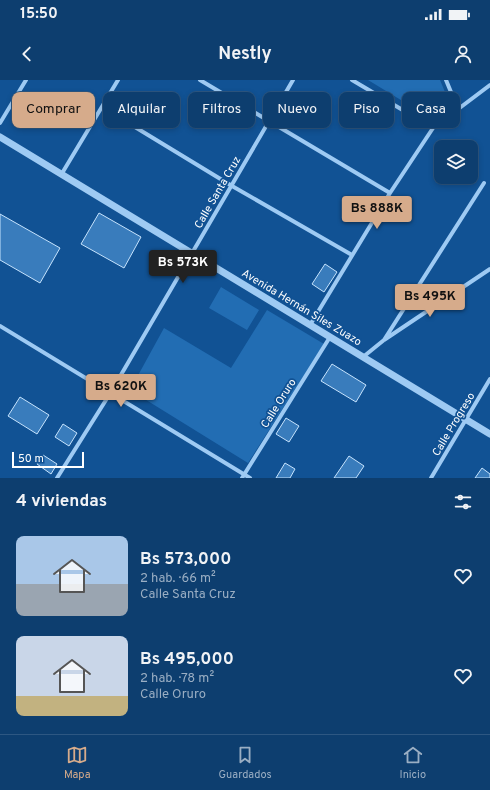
<!DOCTYPE html>
<html lang="es">
<meta charset="utf-8">
<style>
:root{--surface:#0d3e6f;--page:#1b4977;--text:#f1f3f6;--muted:#9aaec3;--line:#2d5782;--accent:#d6ab8b}
body{margin:0;font-family:Overpass,sans-serif;background:var(--page);color:var(--text);height:100vh;display:flex;flex-direction:column;font-size:15px;white-space:nowrap}
*{box-sizing:border-box;margin:0}
p{font-size:13px;color:var(--muted)}
.icon{flex:none;width:22px;height:22px;fill:none;stroke:currentColor;stroke-width:2;stroke-linecap:round;stroke-linejoin:round}
.map{position:relative;height:398px;overflow:hidden}
.drawer{display:flex;flex-direction:column;background:var(--surface);flex:1}
.drawer>*{flex:none}
.hud{position:absolute;left:12px;top:12px;width:466px;height:36px;display:flex;gap:8px}
.fabs{position:absolute;left:434px;top:60px;display:grid;gap:8px}
.fabs a{display:grid;place-items:center;width:44px;height:44px;border-radius:8px;background:var(--surface);box-shadow:0 2px 6px #0003,0 0 0 1px var(--line);font-size:20px}
.scale{position:absolute;left:12px;bottom:10px;width:72px;box-sizing:border-box;padding-left:4px;border:2px solid #fff;border-top:0;font-size:11px;line-height:14px;white-space:nowrap;color:#fff;-webkit-text-stroke:3px #115294;paint-order:stroke}
.price{position:absolute;translate:-50% -34px;padding:0 9px;border-radius:4px;background:var(--accent);color:#111;font-size:13px;line-height:26px;filter:drop-shadow(0 1px 2px #0008)}
.price::after{content:'';position:absolute;left:50%;top:24px;width:12px;height:9px;margin-left:-6px;background:inherit;clip-path:polygon(0 0,100% 0,50% 100%)}
.price.on{background:#222;color:#fff}
ul{padding:0;list-style:none}
li{display:flex;align-items:center;gap:12px;height:100px;padding:0 16px}
li span{display:grid;place-items:center;flex:none;width:112px;height:80px;border-radius:8px;color:#555}
li>.icon{margin-inline-start:auto}
span .icon{width:48px;height:48px;fill:#fffc;stroke-width:1}
li b{font-size:17px}
h2{display:flex;justify-content:space-between;align-items:center;height:48px;padding:0 16px;font-size:17px}
.tag{padding:0 14px;border-radius:8px;background:var(--surface);box-shadow:0 2px 6px #0003,0 0 0 1px var(--line);font-size:14px;line-height:36px}
.tag.on{background:var(--accent);color:#111}
.status{display:flex;justify-content:space-between;align-items:center;height:28px;padding:0 20px;background:var(--surface);direction:ltr}
.status svg{height:11px;fill:currentColor}
header{display:flex;justify-content:space-between;align-items:center;height:52px;padding:0 16px;background:var(--surface);font-size:18px;font-weight:700}
.menu{display:flex;justify-content:space-around;align-items:center;height:56px;border-top:1px solid var(--line);background:var(--surface);font-size:11px;color:var(--muted)}
.menu a{display:grid;justify-items:center;gap:2px}
.menu .on{color:var(--accent)}
.map>svg:first-child{display:block}
.green{fill:#226db3}
.building{fill:#397cbc;stroke:#c6e3fd}
.lines{fill:none;stroke-linecap:round;stroke-linejoin:round}
.minor{stroke:#9ecaf3;stroke-width:4}
.tertiary{stroke:#9ecaf3;stroke-width:7}
.labels{text-anchor:middle;stroke-width:3.5;stroke-linejoin:round;paint-order:stroke}
.street-label{font-size:11px;fill:#fff;stroke:#115294}
</style>
<div class="status"><b>15:50</b><svg viewBox="0 0 49 12"><path d="M0 12V9h3v3zM5 12V6h3v6zM10 12V3h3v9zM15 12V0h3v12zM26 1h20v11H26zM47 4h2v5h-2z"/></svg></div>
<header><svg class="icon" aria-label="back" viewBox="0 0 24 24"><path d="M15 5l-7 7 7 7"/></svg>Nestly<svg class="icon" aria-label="person" viewBox="0 0 24 24"><circle cx="12" cy="8" r="4"/><path d="M4 21q1-7 8-7t8 7"/></svg></header>
<div class="map">
<svg width="490" height="398" viewBox="0 0 490 398">
<rect width="100%" height="100%" fill="#115294"/>
<path class="green" d="M368 0H440L452 29 437 42Z
M221 207 259 230 247 250 209 228Z
M267 230 324 264 248 383 130 310 164 248 231 288Z"/>
<path class="building" d="M99 133 141 157 124 188 81 164Z
M0 134 60 168 40 203 0 180Z
M325 184 337 192 324 212 312 204Z
M332 284 366 305 356 322 321 301Z
M20 317 49 335 37 354 8 336Z
M286 338 299 346 289 362 276 354Z
M63 344 77 353 69 366 55 357Z
M43 375 57 384 51 394 37 384Z
M349 376 364 386 356 398H334Z
M285 383 295 389 290 398H276Z
M482 388 490 394V398H475Z"/>
<g class="lines">
<path class="minor" d="M200 0 390 113
M352 0 433 48
M446 0 458 29
M102 27 232 106 352 175
M0 43 26 0
M61 95 118 0
M310 245 390 113 433 48 490 5
M0 246 250 398
M384 260 484 103
M363 277 384 260 490 189
M57 398 111 312 293 0
M242 398 330 257
M431 398 490 299"/>
<path class="tertiary" d="M0 57 490 354"/>
</g>
<g class="labels">
<g class="street-label">
<text transform="translate(217 112) rotate(-60)" y="4">Calle Santa Cruz</text>
<text transform="translate(302 227) rotate(31)" y="4">Avenida Hernán Siles Zuazo</text>
<text transform="translate(278 323) rotate(-58)" y="4">Calle Oruro</text>
<text transform="translate(453 344) rotate(-59)" y="4">Calle Progreso</text>
</g>
</g>
</svg>
<div class="fabs">
<a><svg class="icon" aria-label="layers" viewBox="0 0 24 24"><path d="M12 4l9 5-9 5-9-5zM3 14l9 5 9-5"/></svg></a>
</div>
<div class="scale">50 m</div>
<b class="price" style="left:377px;top:150px">Bs 888K</b>
<b class="price on" style="left:183px;top:204px">Bs 573K</b>
<b class="price" style="left:430px;top:238px">Bs 495K</b>
<b class="price" style="left:121px;top:328px">Bs 620K</b>
<div class="hud">
<a class="tag on">Comprar</a>
<a class="tag">Alquilar</a>
<a class="tag">Filtros</a>
<a class="tag">Nuevo</a>
<a class="tag">Piso</a>
<a class="tag">Casa</a>
</div>
</div>
<section class="drawer">
<h2>4 viviendas<svg class="icon" aria-label="filters" viewBox="0 0 24 24"><path d="M4 7h16M4 17h16"/><circle cx="9" cy="7" r="2"/><circle cx="15" cy="17" r="2"/></svg></h2>
<ul>
<li><span style="background:linear-gradient(#a9c7e8 60%,#9aa5b1 0)"><svg class="icon" aria-label="home" viewBox="0 0 24 24"><path d="M3 11l9-7 9 7M6 9v11h12V9"/></svg></span><div><b>Bs 573,000</b><p>2 hab. · 66 m²</p><p>Calle Santa Cruz</p></div><svg class="icon" aria-label="heart" viewBox="0 0 24 24"><path d="M12 20l-8-8c-3-5 5-10 8-4 3-6 11-1 8 4z"/></svg></li>
<li><span style="background:linear-gradient(#c9d6e8 75%,#c2b280 0)"><svg class="icon" aria-label="home" viewBox="0 0 24 24"><path d="M3 11l9-7 9 7M6 9v11h12V9"/></svg></span><div><b>Bs 495,000</b><p>2 hab. · 78 m²</p><p>Calle Oruro</p></div><svg class="icon" aria-label="heart" viewBox="0 0 24 24"><path d="M12 20l-8-8c-3-5 5-10 8-4 3-6 11-1 8 4z"/></svg></li>
</ul>
</section>
<nav class="menu">
<a class="on"><svg class="icon" aria-label="map" viewBox="0 0 24 24"><path d="M3 6l6-2 6 2 6-2v14l-6 2-6-2-6 2zM9 4v14M15 6v14"/></svg>Mapa</a>
<a><svg class="icon" aria-label="saved" viewBox="0 0 24 24"><path d="M7 4h10v16l-5-4-5 4z"/></svg>Guardados</a>
<a><svg class="icon" aria-label="home" viewBox="0 0 24 24"><path d="M3 11l9-7 9 7M6 9v11h12V9"/></svg>Inicio</a>
</nav>
